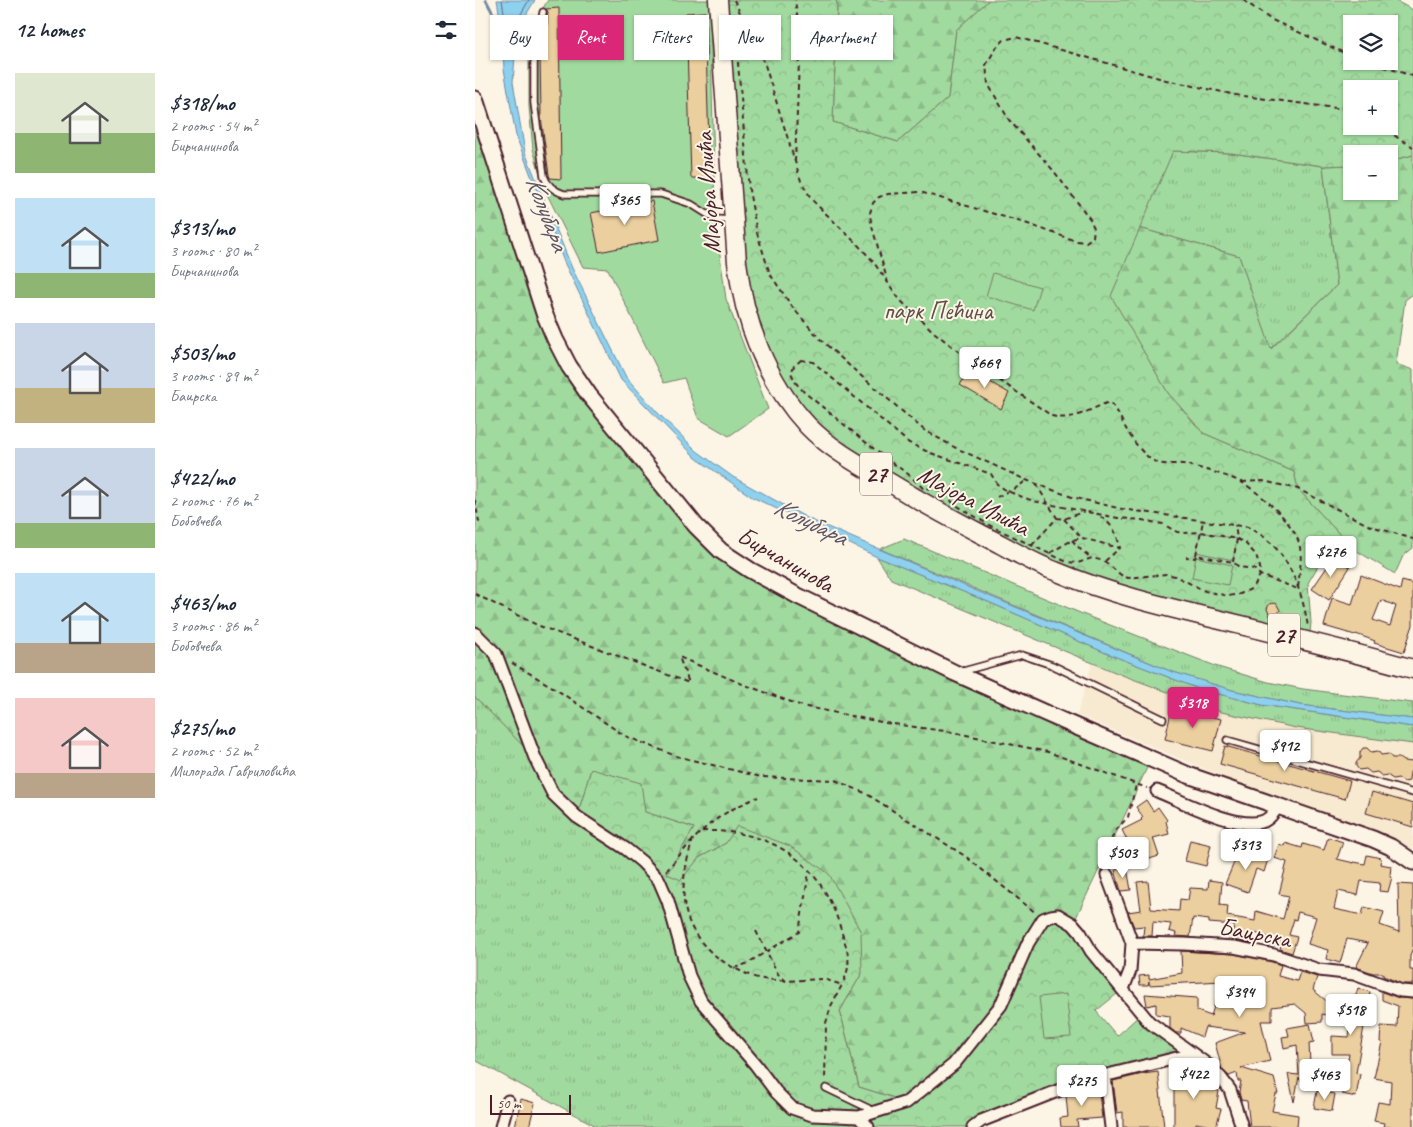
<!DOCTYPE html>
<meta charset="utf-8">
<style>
:root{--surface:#fff;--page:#f6f6f7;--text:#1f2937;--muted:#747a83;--accent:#db2777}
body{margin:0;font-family:Caveat,sans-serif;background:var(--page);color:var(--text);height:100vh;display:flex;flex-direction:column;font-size:19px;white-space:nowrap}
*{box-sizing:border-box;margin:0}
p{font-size:16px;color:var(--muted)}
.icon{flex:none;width:28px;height:28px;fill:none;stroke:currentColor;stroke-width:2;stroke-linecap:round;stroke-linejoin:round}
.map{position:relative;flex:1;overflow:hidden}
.side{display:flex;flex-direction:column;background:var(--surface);width:475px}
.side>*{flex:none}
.top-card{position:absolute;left:15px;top:15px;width:475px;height:45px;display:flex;gap:10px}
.fabs{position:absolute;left:868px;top:15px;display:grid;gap:10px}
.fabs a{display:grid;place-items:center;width:55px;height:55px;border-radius:0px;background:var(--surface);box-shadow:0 1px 4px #0004;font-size:25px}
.scale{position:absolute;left:15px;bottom:12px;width:81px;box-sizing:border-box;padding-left:5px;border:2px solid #4a1f2b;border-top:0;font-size:14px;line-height:18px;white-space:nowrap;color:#4a1f2b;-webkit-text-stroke:4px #fcf5e5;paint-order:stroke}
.price{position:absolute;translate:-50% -42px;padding:0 11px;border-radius:5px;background:#fff;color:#222;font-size:16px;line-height:32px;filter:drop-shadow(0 1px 2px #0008)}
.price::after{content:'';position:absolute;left:50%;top:30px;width:15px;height:11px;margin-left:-8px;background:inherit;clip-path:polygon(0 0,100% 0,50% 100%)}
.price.active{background:var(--accent);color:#fff}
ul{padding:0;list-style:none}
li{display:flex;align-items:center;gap:15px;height:125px;padding:0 15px}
li span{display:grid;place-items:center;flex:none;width:140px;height:100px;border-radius:0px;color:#555}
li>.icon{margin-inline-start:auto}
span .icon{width:60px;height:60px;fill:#fffc;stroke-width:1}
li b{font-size:21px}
h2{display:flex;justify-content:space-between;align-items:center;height:60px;padding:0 15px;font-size:21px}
.chip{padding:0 18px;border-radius:0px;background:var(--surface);box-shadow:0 1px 4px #0004;font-size:18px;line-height:45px}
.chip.active{background:var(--accent);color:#fff}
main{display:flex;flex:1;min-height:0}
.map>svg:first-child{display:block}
.built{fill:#f7ead0}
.grass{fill:url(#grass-tufts);stroke:#767c65}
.forest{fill:url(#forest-firs);stroke:#767c65}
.park{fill:url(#park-crowns);stroke:#767c65;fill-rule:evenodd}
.garden{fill:#a1da9f;stroke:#767c65}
.water{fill:#8dd1ef;stroke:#728aa1}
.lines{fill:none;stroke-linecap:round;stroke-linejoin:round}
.shore{stroke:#656679;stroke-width:1}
.stream{stroke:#728aa1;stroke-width:3}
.building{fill:#ebcf9f;stroke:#4a1f2b;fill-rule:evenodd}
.lane-casing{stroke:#4a1f2b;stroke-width:9}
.street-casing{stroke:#4a1f2b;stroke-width:15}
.secondary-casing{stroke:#4a1f2b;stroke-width:19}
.primary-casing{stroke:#4a1f2b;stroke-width:21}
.path{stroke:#4a1f2b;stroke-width:2;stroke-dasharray:5 4;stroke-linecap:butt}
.lane{stroke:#fcf5e5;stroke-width:5.5}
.street{stroke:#fcf5e5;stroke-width:11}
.secondary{stroke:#fcf5e5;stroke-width:15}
.primary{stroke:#fcf5e5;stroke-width:18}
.labels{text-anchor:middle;stroke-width:4;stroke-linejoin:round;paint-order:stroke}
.shield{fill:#fcf5e5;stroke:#7f5f63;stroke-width:1}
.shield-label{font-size:24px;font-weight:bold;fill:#4a1f2b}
.street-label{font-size:25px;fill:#4a1f2b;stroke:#fcf5e5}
.park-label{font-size:25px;fill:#604e48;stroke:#fcf5e5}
.water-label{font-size:26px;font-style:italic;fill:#5e5466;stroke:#fcf5e5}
</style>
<main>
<section class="side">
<h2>12 homes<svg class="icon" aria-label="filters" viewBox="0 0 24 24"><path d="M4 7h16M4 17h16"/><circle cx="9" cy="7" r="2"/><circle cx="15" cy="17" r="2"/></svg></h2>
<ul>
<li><span style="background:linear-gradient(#dfe7d0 60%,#8fb573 0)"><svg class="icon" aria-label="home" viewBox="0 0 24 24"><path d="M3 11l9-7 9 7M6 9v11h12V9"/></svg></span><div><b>$318/mo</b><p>2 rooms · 54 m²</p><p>Бирчанинова</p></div></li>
<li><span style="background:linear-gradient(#bfe0f5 75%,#8fb573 0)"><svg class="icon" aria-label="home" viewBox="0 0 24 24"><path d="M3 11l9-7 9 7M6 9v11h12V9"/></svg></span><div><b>$313/mo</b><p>3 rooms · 80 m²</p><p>Бирчанинова</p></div></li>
<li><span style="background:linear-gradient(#c9d6e8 65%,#c2b280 0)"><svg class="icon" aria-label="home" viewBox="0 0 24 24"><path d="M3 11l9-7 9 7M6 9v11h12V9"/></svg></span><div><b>$503/mo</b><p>3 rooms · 89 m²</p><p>Баирска</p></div></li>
<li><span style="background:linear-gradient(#c9d6e8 75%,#8fb573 0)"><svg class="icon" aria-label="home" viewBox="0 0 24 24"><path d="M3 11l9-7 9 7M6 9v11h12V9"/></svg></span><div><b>$422/mo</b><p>2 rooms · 76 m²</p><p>Бобовчева</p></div></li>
<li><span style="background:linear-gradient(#bfe0f5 70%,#b9a48a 0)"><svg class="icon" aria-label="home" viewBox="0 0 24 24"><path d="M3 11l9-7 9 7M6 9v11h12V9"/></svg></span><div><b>$463/mo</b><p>3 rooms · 86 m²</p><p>Бобовчева</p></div></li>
<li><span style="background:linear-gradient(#f6c9c9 75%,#b9a48a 0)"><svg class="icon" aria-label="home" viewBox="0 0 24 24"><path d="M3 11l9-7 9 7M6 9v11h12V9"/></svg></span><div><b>$275/mo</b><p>2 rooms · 52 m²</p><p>Милорада Гавриловића</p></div></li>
</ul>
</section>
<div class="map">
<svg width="938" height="1127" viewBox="0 0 938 1127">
<defs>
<pattern id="grass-tufts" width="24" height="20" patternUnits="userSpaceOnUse" patternTransform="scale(1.25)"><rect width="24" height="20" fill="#a1da9f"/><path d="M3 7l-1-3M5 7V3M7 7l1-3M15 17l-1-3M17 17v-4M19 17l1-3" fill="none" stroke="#8cbb89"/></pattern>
<pattern id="forest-firs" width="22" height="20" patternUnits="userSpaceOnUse" patternTransform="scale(1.25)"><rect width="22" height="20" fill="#a1da9f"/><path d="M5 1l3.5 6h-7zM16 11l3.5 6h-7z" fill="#8cbb89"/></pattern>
<pattern id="park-crowns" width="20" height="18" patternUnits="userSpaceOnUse" patternTransform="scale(1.25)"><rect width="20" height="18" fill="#a1da9f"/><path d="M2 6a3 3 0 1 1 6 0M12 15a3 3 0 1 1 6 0" fill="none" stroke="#8cbb89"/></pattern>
</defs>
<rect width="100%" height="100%" fill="#fcf5e5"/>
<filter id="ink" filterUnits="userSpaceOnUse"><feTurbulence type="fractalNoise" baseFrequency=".02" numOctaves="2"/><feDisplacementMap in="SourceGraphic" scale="10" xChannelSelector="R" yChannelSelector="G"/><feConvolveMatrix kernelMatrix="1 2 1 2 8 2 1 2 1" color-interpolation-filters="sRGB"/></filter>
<g filter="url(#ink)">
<path class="built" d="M617 663 700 696 746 712 821 728 938 744V855L906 835 763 783 602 715Z"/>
<path class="grass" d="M697 151 756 153 848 166 862 285 795 349 764 256 664 228Z
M429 539 617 618 743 667 793 682 828 689 938 703V719L825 705 757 690 695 671 405 549Z
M402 557 511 601 631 653 724 689 787 705 938 727V744L821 728 746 712 647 675 416 579Z
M0 697 151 849 393 1127H123L0 1060Z"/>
<path class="forest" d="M361 0H514L481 30 473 98 423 142 358 122 362 4Z
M0 99 80 339 221 526 275 570 676 759 658 798 598 924 526 1005 479 1064 432 1102 384 1087 365 1011 387 973 251 843 224 858 206 881 191 874 219 828 170 812 116 769 102 817 78 794 60 758 0 697Z
M938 155V294L930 300 921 364 938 370V548L928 556 920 574 877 548 823 489 819 472 728 433 693 393 635 296 664 228 764 256 796 349 862 285 848 166 876 165V191H914V161Z"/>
<path class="park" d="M244 0H361L362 4 358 122 423 142 473 98 481 30 514 0H919L938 10V155L914 161V154H876V165L848 166 756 153 698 151 636 296 693 393 728 433 819 472 823 489 877 548 852 551 833 583 836 623 834 641 642 593 458 509 325 416 268 296ZM876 24H914V61H876ZM876 89H914V126H876Z
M116 769 166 783 170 812 219 828 192 874 206 880 224 858 251 843 262 826 315 846 354 874 386 932 387 973 365 1011 384 1087 432 1102 479 1064 526 1005 568 919H589L648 989 621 1011 642 1036 667 1013 718 1054 630 1077 498 1127H393L384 1117 317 1108 226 1001 184 880 102 817Z"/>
<path class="garden" d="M73 0H235L240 219 251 299 293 409 254 436 223 418 209 378 189 383 133 269 108 267 69 188 58 149 54 107V56L68 8Z
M518 273 565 287 558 310 511 296Z
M726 532 762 539 758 560 721 552Z
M721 557 757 565 753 585 717 578Z
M591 994 596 1037 569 1039 564 997Z"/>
<path class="water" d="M22 0H60L42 30 38 82 50 152 97 268 151 377 182 412 222 451 258 477 334 519 497 589 695 671 757 690 825 705 938 719V727L787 705 724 689 631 653 511 601 402 557 277 497 221 458 146 380 89 262 41 136 29 69 27 29Z"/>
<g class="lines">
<path class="shore" d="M27 0 32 31 35 33 54 0"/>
<path class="stream" d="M11 0 28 33"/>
</g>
<path class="building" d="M84 8 86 179 75 178 74 175 66 117 65 53 68 39 71 38 73 12 71 9Z
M230 12 235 178H216L211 13Z
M177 201 184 240 124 252 116 213Z
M494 370 534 393 526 409 485 385Z
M859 557 875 567 854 600 837 589Z
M886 575 925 590 927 581 938 584V625L929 652 899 643 900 641 881 634 880 635 849 626 857 598 877 604ZM906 600 921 606 915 626 898 620Z
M801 603 805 610 801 616H795L792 609 794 604Z
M697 708 746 719 738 751 690 739Z
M750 746 875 781 870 799 745 764Z
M888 748H892L896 752 903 751 906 755 914 754 917 758H924L928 761 938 762V769L935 772 934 781 929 782 923 778 918 779 912 775 907 776 902 772 896 773 891 769 884 770 881 766V763L885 758V752Z
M897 792 938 804V827L891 813Z
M671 800 678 811 683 807 692 820 691 821 694 834 678 838 684 856 668 861 662 840 654 844 647 830 667 820 666 819 668 817 661 807Z
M853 837 868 842 862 859 879 863V862L890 864 892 855 906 858 905 864 916 866 915 876 917 877 913 892 904 891 905 883 886 881 883 895 863 891 859 909 887 915 889 907 909 912 905 925 924 932 923 884 938 885V947L935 956V970H938V984H928L908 976V973H898L881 967 893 943 872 939 865 963 851 959 853 950 833 944 841 917 823 912 821 920 819 919 814 935 822 937 817 953 805 949 807 942 777 932 775 943 767 941V939L757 937 759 925 734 923V920L718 918 715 937 700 936 701 933 694 931 696 924 678 922 677 936H668L669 926 659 927 653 912 666 910 662 882 673 881 676 909 704 911 705 899 713 900 715 888 733 889 734 880 747 882 745 905 753 906 752 916 780 921 781 911 808 919 814 896 804 894 812 862 799 858 804 844 809 846 810 843 827 848 828 844 849 850Z
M715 840 736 845 731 866 710 861Z
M779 851 794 856 789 872 781 869 773 892 750 884 761 858 774 863Z
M652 868 656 890 646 891 640 870Z
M706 951 758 954 797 962 806 965 803 976 822 981 825 972 842 977 838 990 854 1003 851 1015 847 1014V1022L832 1023 831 1013 820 1004 797 1007V1021H786L795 1061 766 1068 799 1078 803 1094H801L797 1111 823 1115 822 1127H775L772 1101 766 1100 764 1092 766 1081H763L762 1073 754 1076 747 1069 740 1043 770 1032 730 1027 727 1037 706 1028V1033H701L695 1028V1016L681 1014V1004L672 1006 670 994 722 998V1011L736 1016 747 981 674 985V981L673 985H665L664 976 674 975V979L707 973Z
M883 988 895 992 881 1073 885 1074 881 1097 867 1094 874 1054H857V1036L874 1037 876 1023 855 1016 865 996 879 1001Z
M907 992 924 998 938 999V1127H908L909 1123 899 1121 903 1102 915 1104 916 1081 899 1078 907 1042H905L906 1026 922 1027 923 1006 907 1000Z
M835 1024 839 1042 834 1043 835 1063 846 1062 847 1079 825 1080 824 1077 819 1102 813 1074 824 1075 822 1045 809 1048 807 1037 814 1036 812 1028Z
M714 1066V1073L735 1077 738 1080 720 1085 744 1091 741 1108 746 1109 741 1127 721 1123V1127H699V1067Z
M683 1072 689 1127H648V1112L642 1113 638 1081 668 1074Z
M623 1085 627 1118 602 1120 603 1127H586L585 1118 593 1117 591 1096Z
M842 1091 860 1094 857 1111 839 1108Z
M46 1099 60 1103 54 1127H40Z"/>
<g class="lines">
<defs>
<path id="lane" d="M68 12 59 63V103L69 176C72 186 80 191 89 194H186L216 204 240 219 256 220
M485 672 547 655 577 665 688 719
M752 740 938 793
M351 1088 399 1111"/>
<path id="street" d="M0 633 21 654 60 758 78 794 102 817 151 849 167 862 184 880 193 901 214 976 226 1001 280 1064 301 1092 317 1108 337 1115 384 1117 432 1102 479 1064 526 1005 553 943 568 919 576 916 583 915 598 924 605 932 616 951 674 1022 733 1065 746 1078 755 1090 767 1127
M682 791C707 801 763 831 789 821 795 818 799 813 802 807
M632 875 657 943
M648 989 655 971 657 943 709 944 759 947 799 955 844 970 879 974 926 991 938 992
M630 1077 636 1127
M384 1117 393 1127
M26 1127 33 1101
M498 1127 506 1121 608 1081 718 1054"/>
<path id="secondary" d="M0 99 69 313 80 339 94 366 114 395 221 526 246 551 275 570 321 595 480 673 588 721 713 775 898 839 916 847 938 862"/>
<path id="primary" d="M243 0 262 262C269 321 291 381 333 426 359 453 395 470 427 490 459 510 493 527 527 545 544 554 561 564 580 571 639 596 704 610 766 625 824 639 881 653 938 669"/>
</defs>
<use href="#lane" class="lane-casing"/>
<use href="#street" class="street-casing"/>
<use href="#secondary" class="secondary-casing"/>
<use href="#primary" class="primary-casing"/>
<path class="path" d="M259 0 290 65 326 181 337 200 383 245 397 260 425 300 460 333 492 358 577 416C598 422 615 409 634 402 642 408 645 418 650 427 657 439 669 458 683 463 692 466 704 462 713 465 728 469 755 476 768 483 786 494 818 522 824 543 828 557 824 574 823 589L785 575 779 569 764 567 758 562 721 555 720 558 711 557
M768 0 795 19 876 56
M259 17 274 190 282 233 295 274 318 308 344 338 377 368 449 430 479 447 551 480 597 497 647 509 773 527C778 531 784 533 789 537 816 558 828 595 833 627
M891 61 938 76
M904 126 938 147
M320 162 325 36 320 0
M413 283 396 223 395 213 398 203 404 197 413 194 445 192 553 224 601 241 611 242 618 237 619 228 615 219 578 170 534 120 513 84 511 65 521 48 529 40 541 37 691 80 761 95 876 110
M326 360 338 362 434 443 453 452 516 474 522 484 532 491 558 501 643 518 667 520 688 524 702 532 710 533 726 532 762 539 770 543 781 555 785 567V575L781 583 776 589 765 594 753 596 730 591 700 576 691 574 653 578 646 575 629 561 617 558 603 563 592 562 516 526 479 504 470 494 460 489 448 488 433 474 404 453 329 392 321 383 316 373 319 366Z
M767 482 788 481 823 489 893 525 938 539
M561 484 582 518
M522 497C532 491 543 489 551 480
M0 500 4 522 0 526
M589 519 606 537
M597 540 606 550 615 557
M557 545 582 518 589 519 610 511
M575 553 597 540 607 538 645 548C641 529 637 525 622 514
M721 555 728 521
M630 561 645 548
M758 562 762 539 760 525
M0 594 62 625 214 683 204 657 265 683 327 706 411 723 477 732 573 752 672 788
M37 663 76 686 150 736 201 756 286 777 360 780 390 793 490 856 561 913
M227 831C297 829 347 862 366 930 373 953 378 962 367 985
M218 839C214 853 210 866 209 880 205 921 224 949 259 968 268 972 278 978 288 979 295 980 303 980 311 981
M632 865 633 847 640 831 653 817 661 785
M191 871C206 854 220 835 239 821 252 811 267 804 283 797
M281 931 303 974 311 981 349 979 367 985 356 1006 351 1023 350 1081
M259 968 271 964 324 932 334 872"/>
<use href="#lane" class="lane"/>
<use href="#street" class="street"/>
<use href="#secondary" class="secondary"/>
<use href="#primary" class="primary"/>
</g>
</g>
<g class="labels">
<g class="shield">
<rect x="385" y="452.5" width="32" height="43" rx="4"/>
<rect x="793" y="613.5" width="32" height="43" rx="4"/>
</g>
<g class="shield-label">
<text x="401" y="482">27</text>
<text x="809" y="643">27</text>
</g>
<g class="street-label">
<text transform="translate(232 193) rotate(-94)" y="9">Мајора Илића</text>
<text transform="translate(499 500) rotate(28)" y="9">Мајора Илића</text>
<text transform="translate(311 559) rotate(30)" y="9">Бирчанинова</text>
<text transform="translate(780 932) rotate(11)" y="9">Баирска</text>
</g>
<g class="park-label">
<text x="463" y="319">парк Пећина</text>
</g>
<g class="water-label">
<text transform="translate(73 213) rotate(69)" y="9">Колубара</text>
<text transform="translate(336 521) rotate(26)" y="9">Колубара</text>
</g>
</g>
</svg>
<div class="fabs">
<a><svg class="icon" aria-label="layers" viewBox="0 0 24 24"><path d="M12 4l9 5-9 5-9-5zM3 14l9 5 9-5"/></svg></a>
<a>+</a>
<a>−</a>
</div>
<div class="scale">50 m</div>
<b class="price" style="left:150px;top:226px">$365</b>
<b class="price" style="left:510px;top:389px">$669</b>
<b class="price" style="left:856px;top:578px">$276</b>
<b class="price active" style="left:718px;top:729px">$318</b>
<b class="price" style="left:810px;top:772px">$912</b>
<b class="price" style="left:771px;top:871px">$313</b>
<b class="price" style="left:648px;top:879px">$503</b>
<b class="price" style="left:765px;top:1018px">$394</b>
<b class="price" style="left:876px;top:1036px">$518</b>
<b class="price" style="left:719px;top:1100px">$422</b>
<b class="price" style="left:850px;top:1101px">$463</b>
<b class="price" style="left:607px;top:1107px">$275</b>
<div class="top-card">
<a class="chip">Buy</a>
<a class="chip active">Rent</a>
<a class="chip">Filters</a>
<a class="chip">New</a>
<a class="chip">Apartment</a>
</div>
</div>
</main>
